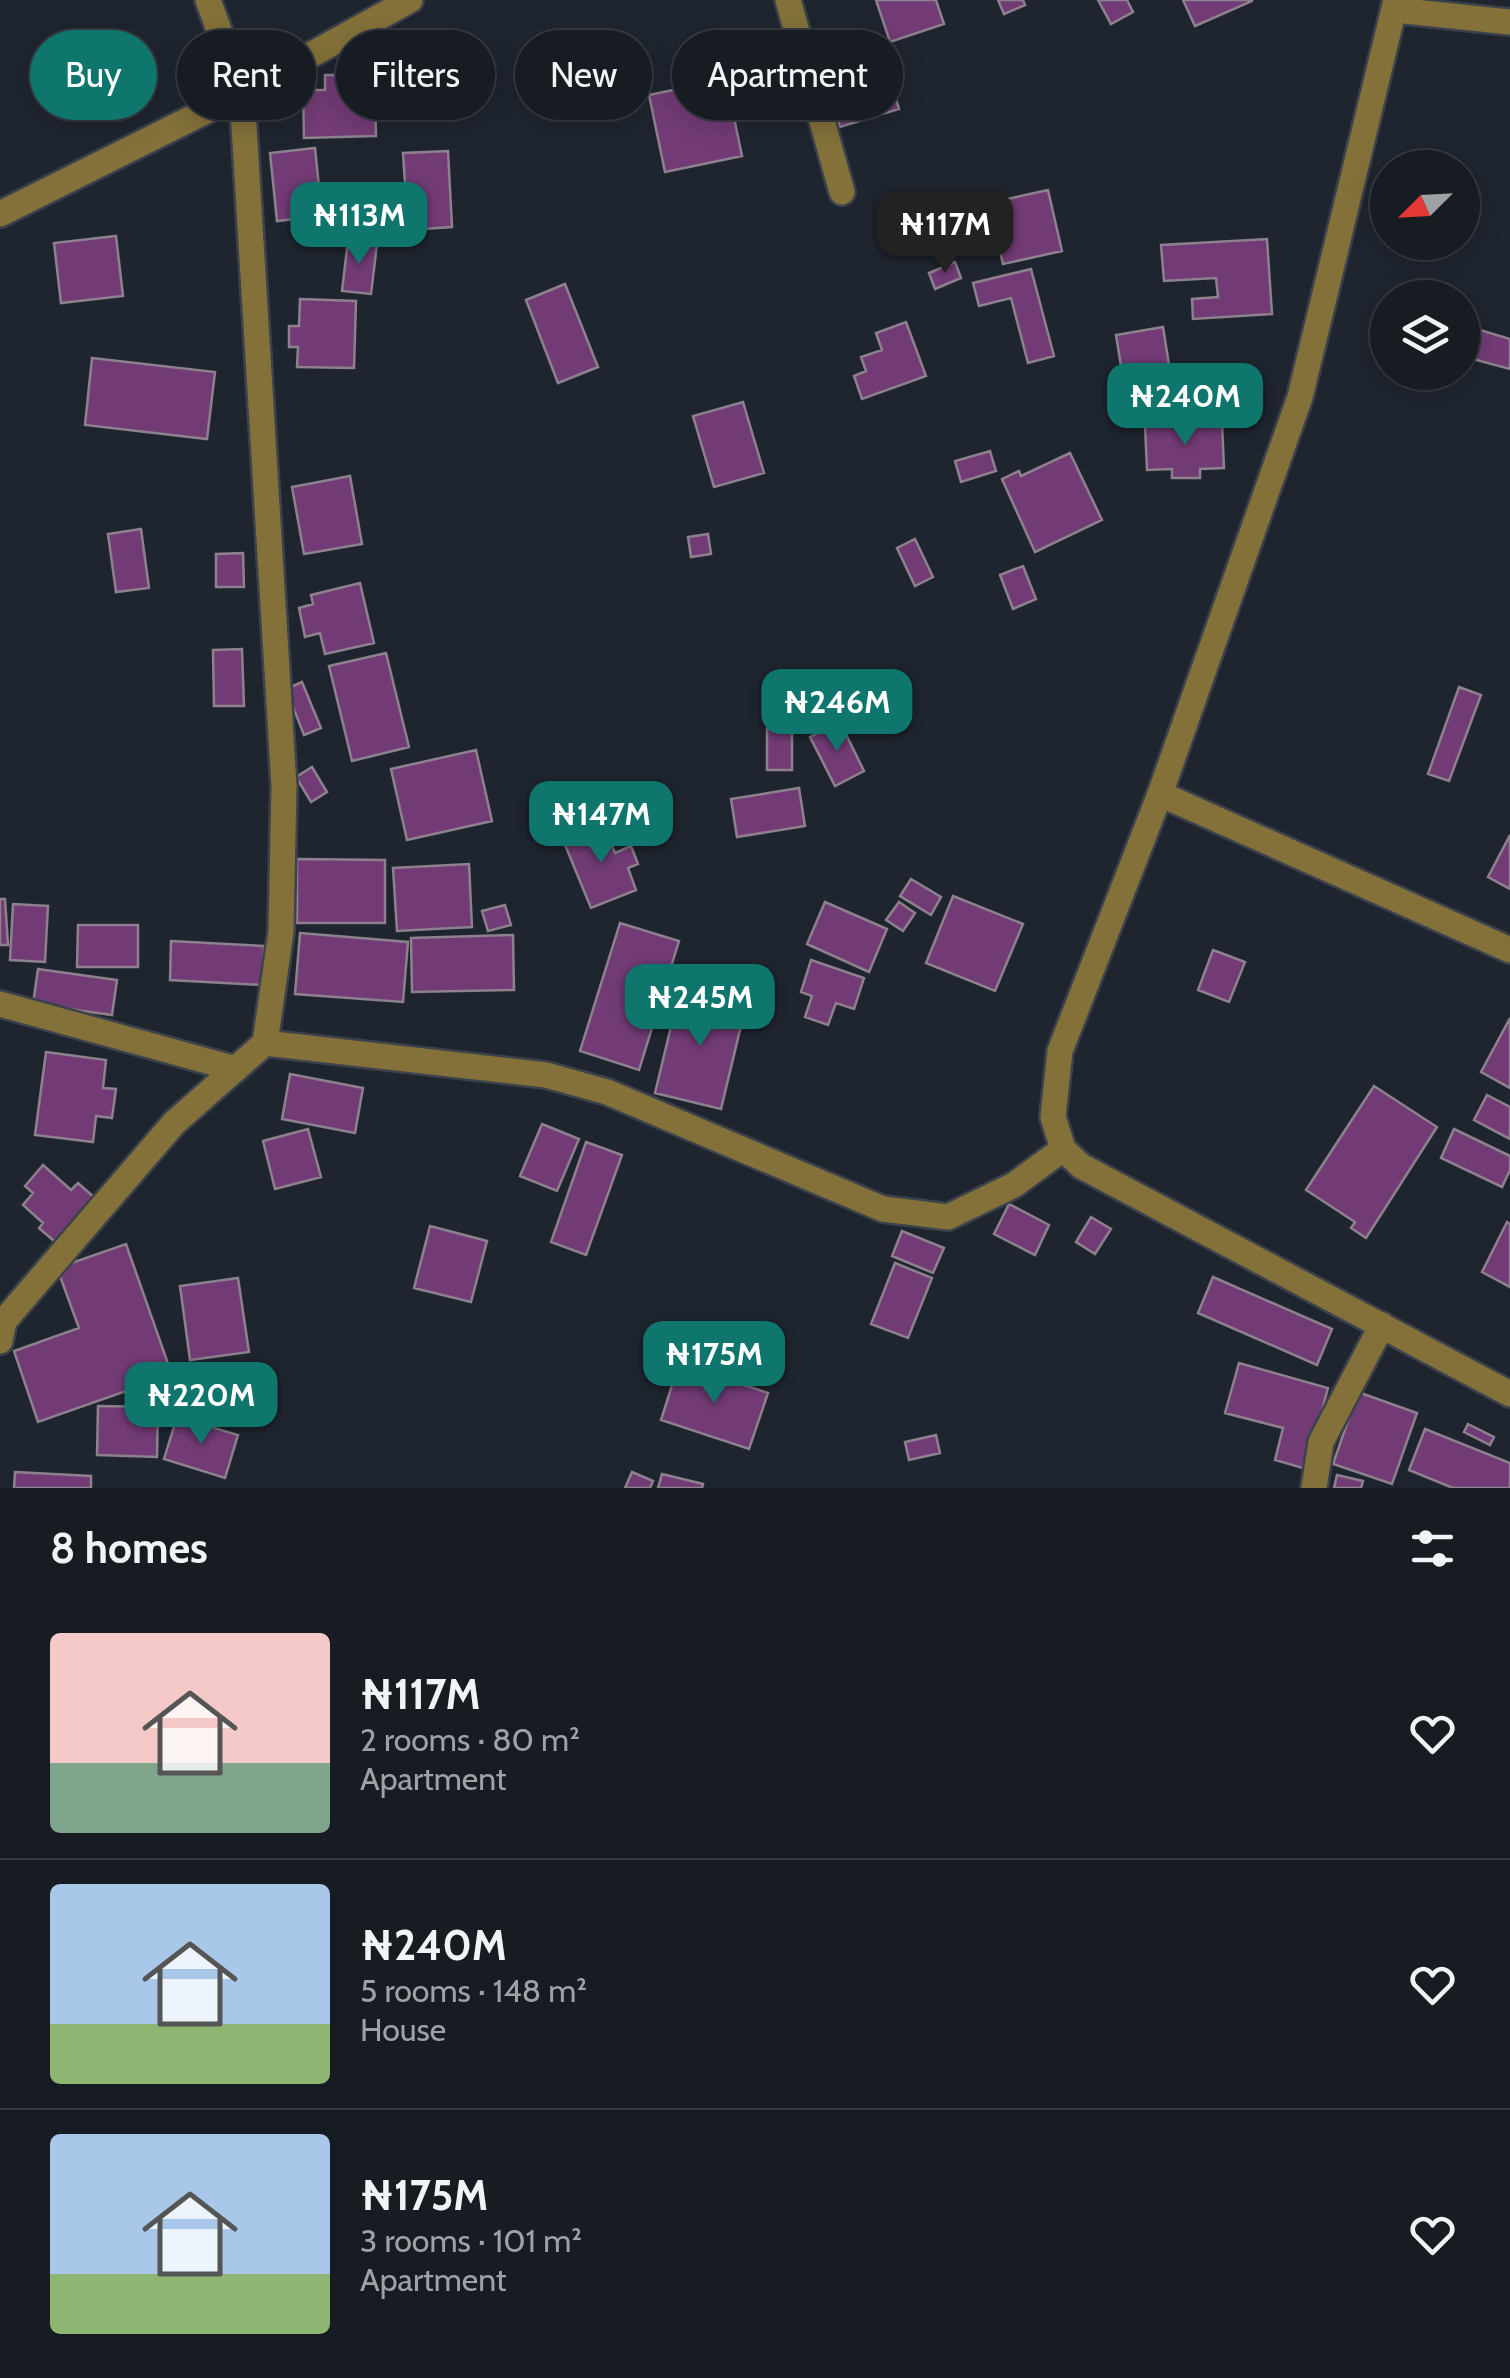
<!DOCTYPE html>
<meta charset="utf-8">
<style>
:root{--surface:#171c23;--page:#242930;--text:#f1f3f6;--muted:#9ea1a6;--line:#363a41;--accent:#0f766e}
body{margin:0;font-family:Cabin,sans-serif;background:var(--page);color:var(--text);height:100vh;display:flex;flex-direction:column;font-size:38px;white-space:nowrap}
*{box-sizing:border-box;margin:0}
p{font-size:32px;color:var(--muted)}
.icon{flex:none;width:55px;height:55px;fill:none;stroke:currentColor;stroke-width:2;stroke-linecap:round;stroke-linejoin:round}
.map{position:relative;height:1488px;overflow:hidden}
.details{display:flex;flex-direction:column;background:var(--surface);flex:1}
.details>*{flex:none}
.guide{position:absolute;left:30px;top:30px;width:1000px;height:90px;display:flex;gap:20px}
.needle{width:65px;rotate:246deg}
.buttons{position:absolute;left:1370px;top:150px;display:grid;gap:20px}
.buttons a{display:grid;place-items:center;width:110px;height:110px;border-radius:50%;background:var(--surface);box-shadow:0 5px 25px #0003,0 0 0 2px var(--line);font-size:50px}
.price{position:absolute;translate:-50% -85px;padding:0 22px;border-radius:20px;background:var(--accent);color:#fff;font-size:32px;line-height:65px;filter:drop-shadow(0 2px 5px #0008)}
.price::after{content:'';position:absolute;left:50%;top:60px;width:30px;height:22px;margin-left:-15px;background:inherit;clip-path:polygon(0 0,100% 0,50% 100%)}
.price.active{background:#222;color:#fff}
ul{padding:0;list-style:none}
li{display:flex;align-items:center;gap:30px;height:250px;padding:0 50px}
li+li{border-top:2px solid var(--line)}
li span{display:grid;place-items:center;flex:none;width:280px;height:200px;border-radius:10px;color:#555}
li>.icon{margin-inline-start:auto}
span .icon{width:120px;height:120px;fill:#fffc;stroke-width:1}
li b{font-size:42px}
h2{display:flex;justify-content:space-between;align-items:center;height:120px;padding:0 50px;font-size:42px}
.chip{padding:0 35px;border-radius:45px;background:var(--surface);box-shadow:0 5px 25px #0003,0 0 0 2px var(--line);font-size:35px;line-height:90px}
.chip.active{background:var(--accent);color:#fff}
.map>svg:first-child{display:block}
.building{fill:#733b76;stroke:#8c818d;stroke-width:2.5}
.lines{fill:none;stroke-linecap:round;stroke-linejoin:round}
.minor-casing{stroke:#3c424b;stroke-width:30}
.minor{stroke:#84713a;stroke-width:25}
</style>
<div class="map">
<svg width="1510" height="1488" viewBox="0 0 1510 1488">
<rect width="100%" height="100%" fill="#1f252f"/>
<path class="building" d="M876 0H936L944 24 890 42Z
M998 0H1023L1025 5 1004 14Z
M1098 0H1127L1133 12 1111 24Z
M1183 0H1252V1L1195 26Z
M882 53 899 109 840 127 823 71Z
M325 75H351V94L375 93 376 136 304 138 303 90H325Z
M726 79 742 156 665 172 649 95Z
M315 148 322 216 277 221 270 153Z
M448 151 452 227 408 230 403 153Z
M1048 190 1062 251 1003 264 999 247 991 249 984 217 992 215 989 203Z
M116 236 123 296 61 303 54 243Z
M1267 239 1272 314 1193 319 1192 299 1218 297 1216 278 1164 281 1161 245Z
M348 240 377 244 371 294 342 291Z
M955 262 961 278 935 289 929 273Z
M1031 269 1054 356 1028 363 1011 298 979 306 973 283Z
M565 284 598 367 558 383 526 300Z
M300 299 356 301 354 368 297 367 298 347H289V326H299Z
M906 322 926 376 862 399 854 376 866 371 861 357 882 350 876 333Z
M1163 327 1170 371 1123 378 1116 335Z
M1480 330 1510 339V369L1473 359Z
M92 358 215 372 207 439 85 425Z
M743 402 764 473 714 487 693 416Z
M1222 422 1224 468 1200 469V478H1172V469L1147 470 1145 426Z
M990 451 996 471 961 482 955 461Z
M1070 453 1102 520 1035 552 1002 479 1019 471 1021 476Z
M350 476 362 544 304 554 292 487Z
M141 529 149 588 116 592 108 534Z
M708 534 711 554 691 557 688 537Z
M915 539 933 577 915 586 897 548Z
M243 553 244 587H216V554Z
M1023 566 1036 599 1013 609 1000 575Z
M360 583 374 643 325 654 320 633 305 637 299 608 313 604 311 595Z
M242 649 244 706H214L213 650Z
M386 653 409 747 352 761 329 666Z
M302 682 321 728 304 735 286 689Z
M1459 687 1481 695 1449 781 1428 774Z
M840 722 864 771 835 786 810 737Z
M767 729H792V770H767Z
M476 750 492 821 407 840 391 769Z
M312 767 327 792 311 802 296 777Z
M799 788 805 826 737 837 731 799Z
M604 824 615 853 631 846 638 864 628 868 636 890 591 908 563 840Z
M1510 835V889L1488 877Z
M297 859 385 860V923H297Z
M469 864 472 927 397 931 393 868Z
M911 879 941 897 931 915 900 896Z
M953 896 1023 924 995 991 926 963Z
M0 899H5L8 945H0Z
M825 902 887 929 869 972 807 944Z
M899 902 915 913 903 931 886 920Z
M13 904 48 906 45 962 10 960Z
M505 905 511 925 488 931 482 911Z
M620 923 679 941 639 1070 580 1051Z
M78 925H138V967H77Z
M300 933 408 942 403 1002 295 994Z
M513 935 514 990 412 992 411 938Z
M171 941 264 946 262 985 170 980Z
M1213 950 1245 962 1229 1002 1198 990Z
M811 960 864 978 854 1009 836 1003 828 1025 805 1017 812 996 801 992Z
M38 969 117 980 112 1015 33 1004Z
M680 989 746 1005 721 1109 655 1093Z
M1510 1018V1088L1481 1072Z
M46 1052 106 1060 103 1088 116 1089 112 1118 96 1116 93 1142 35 1135Z
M290 1074 363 1088 355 1133 282 1119Z
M1374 1086 1437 1127 1366 1238 1351 1228 1355 1222 1306 1190Z
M1487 1095 1510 1107V1139L1474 1120Z
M542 1124 579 1139 557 1191 520 1176Z
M308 1129 321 1177 275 1189 263 1141Z
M1454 1129 1510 1156V1170L1502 1187 1441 1158Z
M586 1142 622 1155 586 1255 551 1242Z
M43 1165 71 1190 78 1183 94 1197 55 1242 39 1228 43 1223 23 1205 33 1193 25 1186Z
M1009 1204 1049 1225 1035 1255 994 1234Z
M1091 1217 1111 1229 1095 1254 1076 1242Z
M1507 1222 1510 1224V1287L1482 1272Z
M430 1226 487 1241 471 1302 414 1288Z
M902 1231 944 1248 933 1273 892 1256Z
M126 1244 172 1375 38 1422 14 1351 79 1328 57 1268Z
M895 1263 932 1278 908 1338 871 1324Z
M1213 1277 1332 1329 1317 1365 1198 1313Z
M238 1278 249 1352 190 1360 180 1286Z
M679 1363 768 1393 749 1449 661 1420Z
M1239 1363 1328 1388 1306 1469 1275 1460 1283 1428 1225 1413Z
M1358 1392 1417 1413 1392 1484 1333 1464Z
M98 1406 158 1407 157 1457 97 1455Z
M177 1417 238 1435 225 1478 164 1459Z
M1468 1424 1494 1437 1490 1445 1464 1432Z
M1425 1429 1510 1463V1488H1453L1409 1470Z
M936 1435 940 1453 909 1460 905 1442Z
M15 1472 91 1476V1488H14Z
M632 1472 653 1481 650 1488H625Z
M662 1474 703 1484 702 1488H658Z
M1337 1475 1363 1481 1361 1488H1334Z"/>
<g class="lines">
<defs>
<path id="minor" d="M788 0 842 192
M1396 0 1300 397 1160 794 1060 1051 1053 1117 1063 1149 1081 1166 1510 1394
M1395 10 1510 22
M0 214 242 93 410 0
M1160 794 1510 950
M0 1004 236 1069
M265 1043 546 1075 607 1092 883 1209 948 1217 1014 1185 1063 1149
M0 1341 4 1321 174 1123 265 1043 281 932 284 786 242 93 208 0
M1314 1488 1321 1442 1382 1325"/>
</defs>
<use href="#minor" class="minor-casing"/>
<use href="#minor" class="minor"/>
</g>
</svg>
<div class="buttons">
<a><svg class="needle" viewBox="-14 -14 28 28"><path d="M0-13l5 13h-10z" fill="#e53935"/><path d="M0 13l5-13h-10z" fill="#9ea1a6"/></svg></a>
<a><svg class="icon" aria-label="layers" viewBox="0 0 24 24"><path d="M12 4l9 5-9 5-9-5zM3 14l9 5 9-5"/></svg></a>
</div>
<b class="price" style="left:359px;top:267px">₦113M</b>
<b class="price active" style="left:945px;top:276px">₦117M</b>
<b class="price" style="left:1185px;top:448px">₦240M</b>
<b class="price" style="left:837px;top:754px">₦246M</b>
<b class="price" style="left:601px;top:866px">₦147M</b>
<b class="price" style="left:700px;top:1049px">₦245M</b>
<b class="price" style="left:714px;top:1406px">₦175M</b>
<b class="price" style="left:201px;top:1447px">₦220M</b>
<div class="guide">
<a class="chip active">Buy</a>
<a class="chip">Rent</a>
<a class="chip">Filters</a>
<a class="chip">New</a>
<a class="chip">Apartment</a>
</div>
</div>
<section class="details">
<h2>8 homes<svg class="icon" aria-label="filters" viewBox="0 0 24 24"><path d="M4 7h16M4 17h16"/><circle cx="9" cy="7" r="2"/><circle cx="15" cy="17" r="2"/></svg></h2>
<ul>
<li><span style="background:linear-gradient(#f6c9c9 65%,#7fa58c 0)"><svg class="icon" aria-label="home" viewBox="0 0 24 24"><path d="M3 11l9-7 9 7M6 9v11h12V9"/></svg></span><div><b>₦117M</b><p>2 rooms · 80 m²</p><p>Apartment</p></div><svg class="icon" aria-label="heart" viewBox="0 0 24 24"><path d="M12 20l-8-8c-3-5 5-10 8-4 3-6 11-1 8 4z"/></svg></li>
<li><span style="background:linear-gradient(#a9c7e8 70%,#8fb573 0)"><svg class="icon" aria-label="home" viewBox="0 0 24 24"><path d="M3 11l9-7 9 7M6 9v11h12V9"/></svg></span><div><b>₦240M</b><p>5 rooms · 148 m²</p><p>House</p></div><svg class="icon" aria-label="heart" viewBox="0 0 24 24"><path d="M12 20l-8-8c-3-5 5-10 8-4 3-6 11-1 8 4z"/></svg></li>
<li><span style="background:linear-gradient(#a9c7e8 70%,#8fb573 0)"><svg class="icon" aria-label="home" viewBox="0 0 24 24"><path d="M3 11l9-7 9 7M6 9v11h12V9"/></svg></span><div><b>₦175M</b><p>3 rooms · 101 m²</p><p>Apartment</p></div><svg class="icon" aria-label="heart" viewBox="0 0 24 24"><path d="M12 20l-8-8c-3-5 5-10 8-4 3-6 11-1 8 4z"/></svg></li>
</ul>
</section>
